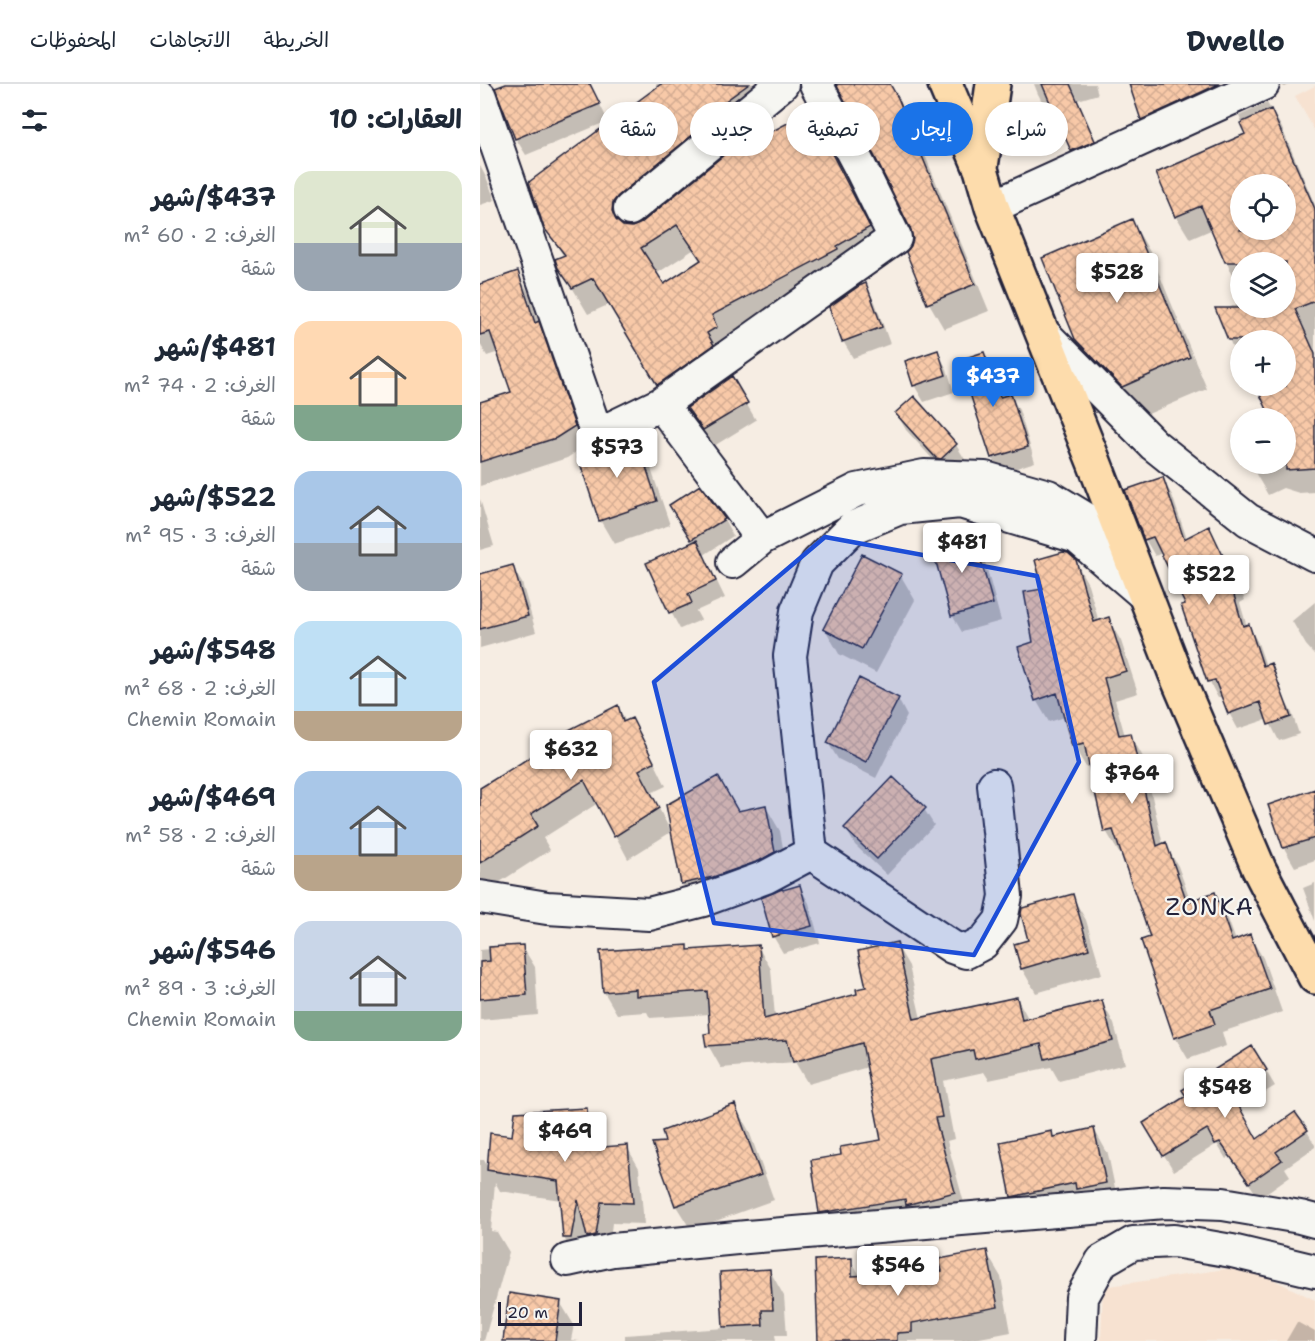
<!DOCTYPE html>
<html lang="ar">
<meta charset="utf-8">
<style>
:root{--surface:#fff;--page:#f2f2f3;--text:#1f2937;--muted:#747a83;--line:#e0e1e3;--accent:#1a73e8}
body{margin:0;font-family:"Shantell Sans","Playpen Sans Arabic",sans-serif;background:var(--page);color:var(--text);direction:rtl;height:100vh;display:flex;flex-direction:column;font-size:22px;white-space:nowrap}
*{box-sizing:border-box;margin:0}
p{font-size:20px;color:var(--muted)}
.icon{flex:none;width:33px;height:33px;fill:none;stroke:currentColor;stroke-width:2;stroke-linecap:round;stroke-linejoin:round}
.map{position:relative;flex:1;overflow:hidden;direction:ltr}
.panel{display:flex;flex-direction:column;background:var(--surface);width:480px}
.panel>*{flex:none}
.top-card{position:absolute;left:18px;top:18px;width:570px;height:54px;direction:rtl;display:flex;gap:12px}
.tools{position:absolute;left:750px;top:90px;display:grid;gap:12px}
.tools a{display:grid;place-items:center;width:66px;height:66px;border-radius:50%;background:var(--surface);box-shadow:0 3px 9px #0003;font-size:30px}
.scale{position:absolute;left:18px;bottom:15px;width:84px;box-sizing:border-box;padding-left:6px;border:3px solid #22223b;border-top:0;font-size:16px;line-height:21px;white-space:nowrap;color:#22223b;-webkit-text-stroke:4px #f6f6f2;paint-order:stroke}
.price{position:absolute;translate:-50% -51px;padding:0 14px;border-radius:6px;background:#fff;color:#222;font-size:20px;line-height:39px;filter:drop-shadow(0 2px 3px #0008)}
.price::after{content:'';position:absolute;left:50%;top:36px;width:18px;height:14px;margin-left:-9px;background:inherit;clip-path:polygon(0 0,100% 0,50% 100%)}
.price.current{background:var(--accent);color:#fff}
ul{padding:0;list-style:none}
li{display:flex;align-items:center;gap:18px;height:150px;padding:0 18px}
li span{display:grid;place-items:center;flex:none;width:168px;height:120px;border-radius:18px;color:#555}
li>.icon{margin-inline-start:auto}
span .icon{width:72px;height:72px;fill:#fffc;stroke-width:1}
li b{font-size:26px}
h2{display:flex;justify-content:space-between;align-items:center;height:72px;padding:0 18px;font-size:26px}
.chip{padding:0 21px;border-radius:27px;background:var(--surface);box-shadow:0 3px 9px #0003;font-size:21px;line-height:54px}
.chip.current{background:var(--accent);color:#fff}
header{display:flex;align-items:center;gap:36px;box-sizing:border-box;height:84px;padding:0 30px;background:var(--surface);border-bottom:2px solid var(--line)}
header strong{font-size:28px}
nav{display:flex;gap:33px;margin-inline-start:auto;font-size:21px}
main{display:flex;flex:1;min-height:0}
.map>svg:first-child{display:block}
.built{fill:#f7e2d1}
.shadow{fill:#0003;fill-rule:evenodd}
.building{fill:url(#building-cross-hatch);stroke:#22223b;stroke-width:1.5;fill-rule:evenodd}
.lines{fill:none;stroke-linecap:round;stroke-linejoin:round}
.minor-casing{stroke:#22223b;stroke-width:36}
.major-casing{stroke:#22223b;stroke-width:38}
.minor{stroke:#f6f6f2;stroke-width:32}
.major{stroke:#fddcac;stroke-width:33}
.marked{fill:#1d4ed8;fill-opacity:0.2;stroke:#1d4ed8;stroke-width:4.5;stroke-linejoin:round}
.labels{text-anchor:middle;stroke-width:4.5;stroke-linejoin:round;paint-order:stroke}
.neighbourhood-label{font-size:24px;letter-spacing:1.5px;fill:#22223b;stroke:#f6f6f2}
</style>
<header>
<strong>Dwello</strong>
<nav><a>الخريطة</a><a>الاتجاهات</a><a>المحفوظات</a></nav>
</header>
<main>
<div class="map">
<svg width="835" height="1257" viewBox="0 0 835 1257">
<defs>
<pattern id="building-cross-hatch" width="8" height="8" patternUnits="userSpaceOnUse" patternTransform="scale(1.5)"><rect width="8" height="8" fill="#f8c9a8"/><path d="M0 0l8 8M0 8l8-8" fill="none" stroke="#d4ac92"/></pattern>
</defs>
<rect width="100%" height="100%" fill="#f6ede3"/>
<filter id="ink" filterUnits="userSpaceOnUse"><feTurbulence type="fractalNoise" baseFrequency=".0167" numOctaves="2"/><feDisplacementMap in="SourceGraphic" scale="12" xChannelSelector="R" yChannelSelector="G"/><feConvolveMatrix kernelMatrix="1 2 1 2 8 2 1 2 1" color-interpolation-filters="sRGB"/></filter>
<g filter="url(#ink)">
<path class="built" d="M835 2V47L815 12Z
M766 1182 835 1216V1257H621L623 1203Z"/>
<path class="shadow" d="M30 0H110L128 37 46 71 36 55 17 5Z
M176 0H303L153 137 149 144 162 141 258 67 323 48 336 41 351 67 403 170 193 326 130 220 108 230 80 183 84 173 66 143 178 4ZM213 166 221 178 184 202 176 190Z
M348 0H408L433 42 509 227 464 245 449 219 428 168 432 163 434 155 433 146 397 74 363 11 354 8Z
M554 0H615L618 10 598 16 623 73 602 83 592 67 574 24 567 27 558 10Z
M650 0H784L672 51 662 35Z
M799 0H811L805 3Z
M787 19 801 42 835 121V408L819 409 803 404 788 411 770 380H806V334H792L778 302H806V256H760V279L754 267 738 228 760 219V224H806V178H760V210L733 145 710 155 696 132 767 51 759 32ZM760 100H806V146H760Z
M0 82 7 95 15 116 0 121Z
M652 137 670 168 727 305 661 333 615 287 596 255Z
M37 189 49 209 60 243 70 259 105 362 87 374 0 402V320L33 309 19 268 7 272 0 260V202Z
M385 201 395 218 410 260 373 274 363 257Z
M457 268 467 285 474 308 444 318 434 301Z
M503 270 512 284 522 314 530 311 539 326 555 378 521 389 512 374 481 277Z
M251 294 276 336 234 362 218 341 208 324Z
M417 330 476 361 486 377 470 391H467L426 346Z
M155 354 169 379 190 441 134 460 120 436 115 370 125 369Z
M682 395 692 411 707 455 738 461 765 516 760 519 767 543 769 542 778 559 786 582 812 629 819 650 799 657 788 635 758 645 749 629 743 613 738 614 730 599 743 595 730 596V599L729 598 703 522 707 521 682 469 675 472 665 455Z
M0 415 14 462 0 466Z
M244 435 253 452 224 471 245 514 216 527 221 536 200 545 191 528 168 480 214 459 200 438Z
M493 450 502 467 521 537 482 548 472 531Z
M595 477 608 500 619 538 628 535 641 557 658 609 635 616 645 652 650 650 663 673 683 761 685 760 698 782 711 818 734 810 747 832 756 857 770 852 783 874 802 928 742 948 746 962 708 975 695 953 672 854 643 768 639 769 626 747 611 682 606 683 593 661 585 633 569 638 556 616 555 559 565 506Z
M32 483 42 499 56 548 0 564V491Z
M421 492 435 516 396 589 359 570 345 545Z
M835 518V571L826 561 812 537Z
M418 615 427 632 396 694 358 675 348 659Z
M138 623 146 638 165 659 186 702 171 709 191 748 148 775 118 719 63 754 70 766 20 798 0 809V706Z
M835 707V776L815 783 804 764 790 722Z
M286 723 300 747 308 792 216 824 202 799 258 728Z
M444 725 454 741 407 791 375 761 366 745Z
M835 799V837L823 804Z
M320 803 329 819 340 859 303 869 293 852Z
M592 812 606 836 622 890 556 909 542 885 550 857Z
M416 860 429 882 441 935 537 914 549 936 622 918 634 940 645 980 579 997 571 983 509 996 504 988 463 997 474 1055 467 1057 487 1130 354 1151 341 1128 363 1072 403 1057 388 983 328 1000 315 978 241 984 228 961 231 950 230 930 170 934 167 928 137 930 124 908 207 862 210 867 278 863 291 885 295 933 379 911 388 904Z
M42 862 55 883 58 931 0 936V866Z
M772 964 795 1002 759 1024 777 1057 827 1047 835 1061V1063L805 1084 810 1092 779 1114 750 1072 746 1075 737 1060 694 1087 674 1055 708 1013Z
M255 1022 269 1047 294 1116 211 1146 196 1122 174 1060 188 1059Z
M106 1025 118 1046 119 1065 147 1063 159 1084 164 1140 132 1139 128 1172 121 1174 107 1150 103 1175H97L84 1154 81 1116 20 1107 15 1098 11 1147 17 1148 29 1168 4 1257H0V1076H4L8 1084 34 1053Z
M614 1045 628 1070 639 1123 547 1137 532 1112 571 1048 574 1054Z
M506 1168 521 1193 531 1248 484 1257H340L371 1176 381 1193 464 1189Z
M290 1187 304 1212 307 1251H295L296 1257H145V1251L245 1244 242 1190Z
M80 1218 94 1241 91 1256 100 1257H25Z
M817 1238 835 1248V1257H806Z"/>
<path class="building" d="M26 0H110L120 20 35 55 15 4Z
M181 0H269L233 26 237 31 138 112 133 118 132 127 136 136 143 142 152 143 161 139 256 61 259 65 317 34 323 46 336 39 390 143 357 162 358 165 232 231 237 243 227 249 234 261 177 301 113 194 92 204 78 184 75 175 85 171 64 144 49 98ZM197 141 221 176 184 200 161 164Z
M356 0H410L418 14 495 200 447 220 426 168 431 162 433 155 431 146 396 75Z
M562 0H590L615 57 591 67Z
M649 0H739L661 36Z
M791 25 835 125V217L815 225 835 270V384L806 386V334H791L776 302H806V256H748L735 224H806V178H745L721 122 695 133 676 89 765 50 760 39ZM760 100H806V146H760Z
M652 135 710 273 642 303 595 255 562 174Z
M38 187 55 239 59 237 95 342 76 354 0 378V318L31 308 10 248 0 251V200Z
M386 199 402 243 362 258 349 223 379 202Z
M458 266 466 291 433 302 425 277Z
M504 268 520 313 531 310 548 363 511 374 479 276Z
M252 292 268 319 223 346 207 324Z
M434 312 477 360 461 375 456 374 415 329Z
M156 352 177 417 119 437 97 370 108 366 116 369 124 367Z
M683 393 704 455 729 442 756 499 751 501 763 542 769 540 783 582 791 579 811 633 788 641 780 618 748 630 735 596 727 598 701 521 705 520 697 504H698L673 453 664 456 645 406Z
M220 401 245 435 211 456 189 421Z
M493 448 513 520 471 532 451 460Z
M217 456 236 497 208 510 212 519 189 529 166 479Z
M583 468 588 469 596 476 614 538 629 533 646 587 624 594 639 651 651 649 677 762 686 758 707 818 735 808 752 857 770 850 790 905 730 926 735 940 694 954 661 856 670 853 633 746 624 748 604 659 592 662 577 609 555 617 538 563 553 558 544 508 563 505 555 476Z
M382 470 422 490 382 565 343 545Z
M33 481 48 532 0 545V490Z
M379 594 419 614 386 678 347 659Z
M138 621 143 638 152 634 174 678 159 686 179 724 134 753 104 696 51 730 58 742 0 779V704L65 664 63 659Z
M238 692 258 727 286 721 295 768 279 777 233 793 201 800 186 721Z
M413 693 446 724 397 775 364 744Z
M835 705V754L803 764 788 721Z
M320 801 332 842 292 853 281 814 302 805 303 806Z
M593 810 609 865 541 885 534 860 548 856 541 830 542 824Z
M417 858 434 935 537 913 542 936 622 916 633 957 565 975 561 960 495 975 493 966 451 975 462 1033 455 1034 475 1108 426 1121 425 1115 339 1129 331 1076 361 1071 360 1063 401 1056 382 959 313 978 307 956 226 962 224 950 230 949 227 907 156 912V905L123 908 120 867 208 861V866L279 861 284 935 377 910 376 905 386 903 378 867Z
M43 861 47 911 0 915V878L10 877 9 863Z
M772 962 787 986 751 1008 777 1055 815 1028 828 1046 796 1068 802 1076 769 1099 740 1058 735 1060 727 1045 683 1072 663 1039 706 1012 702 1006Z
M255 1020 281 1091 195 1122 172 1059 185 1058 182 1047Z
M107 1024 110 1064 148 1061 153 1119 121 1118 116 1151 107 1153 98 1116 91 1154H83L78 1097 7 1086 10 1049 32 1052 35 1028Z
M614 1044 626 1099 596 1105 595 1099 531 1113 520 1058 572 1047 573 1053Z
M507 1166 518 1223 432 1239V1248L417 1249V1257H338L335 1176 372 1174V1192L462 1187 459 1175Z
M290 1185 293 1226H282L283 1241 243 1243 240 1188Z
M29 1209 81 1217 75 1257H23Z"/>
<g class="lines">
<defs>
<path id="minor" d="M0 13 117 351 181 320 415 154 380 83 336 0
M512 123 783 0
M150 125 302 0
M562 248 674 361 768 436 835 471
M181 320 282 454
M253 478 282 454 377 406 444 392 505 394 568 412 634 452
M514 701 526 812 521 836 503 859 486 868 472 863 331 769 310 572 317 527 337 479 372 444 420 424 480 418 597 453 666 512
M0 813 67 824 169 830 223 816 286 793 331 769
M88 1176 133 1166 267 1153 684 1118 743 1120 820 1133 835 1137
M600 1257 602 1213 622 1177 653 1159 694 1157 752 1167 835 1187"/>
<path id="major" d="M465 0 501 85 512 123 614 378 695 588 779 785 835 893
M501 83 513 0"/>
</defs>
<use href="#minor" class="minor-casing"/>
<use href="#major" class="major-casing"/>
<use href="#minor" class="minor"/>
<use href="#major" class="major"/>
</g>
</g>
<path class="marked" d="M345 453 557 492 599 678 494 871 234 839 174 598Z"/>
<g class="labels">
<g class="neighbourhood-label">
<text x="730" y="831">ZONKA</text>
</g>
</g>
</svg>
<div class="tools">
<a><svg class="icon" aria-label="locate" viewBox="0 0 24 24"><circle cx="12" cy="12" r="6"/><path d="M12 2v4M12 18v4M2 12h4M18 12h4"/></svg></a>
<a><svg class="icon" aria-label="layers" viewBox="0 0 24 24"><path d="M12 4l9 5-9 5-9-5zM3 14l9 5 9-5"/></svg></a>
<a>+</a>
<a>−</a>
</div>
<div class="scale">20 m</div>
<b class="price" style="left:637px;top:220px">$528</b>
<b class="price current" style="left:513px;top:324px">$437</b>
<b class="price" style="left:137px;top:395px">$573</b>
<b class="price" style="left:482px;top:490px">$481</b>
<b class="price" style="left:729px;top:522px">$522</b>
<b class="price" style="left:91px;top:697px">$632</b>
<b class="price" style="left:652px;top:721px">$764</b>
<b class="price" style="left:745px;top:1035px">$548</b>
<b class="price" style="left:85px;top:1079px">$469</b>
<b class="price" style="left:418px;top:1213px">$546</b>
<div class="top-card">
<a class="chip">شراء</a>
<a class="chip current">إيجار</a>
<a class="chip">تصفية</a>
<a class="chip">جديد</a>
<a class="chip">شقة</a>
</div>
</div>
<section class="panel">
<h2>العقارات: 10<svg class="icon" aria-label="filters" viewBox="0 0 24 24"><path d="M4 7h16M4 17h16"/><circle cx="9" cy="7" r="2"/><circle cx="15" cy="17" r="2"/></svg></h2>
<ul>
<li><span style="background:linear-gradient(#dfe7d0 60%,#9aa5b1 0)"><svg class="icon" aria-label="home" viewBox="0 0 24 24"><path d="M3 11l9-7 9 7M6 9v11h12V9"/></svg></span><div><b>$437/شهر</b><p>الغرف: 2 · 60 m²</p><p>شقة</p></div></li>
<li><span style="background:linear-gradient(#ffd9b3 70%,#7fa58c 0)"><svg class="icon" aria-label="home" viewBox="0 0 24 24"><path d="M3 11l9-7 9 7M6 9v11h12V9"/></svg></span><div><b>$481/شهر</b><p>الغرف: 2 · 74 m²</p><p>شقة</p></div></li>
<li><span style="background:linear-gradient(#a9c7e8 60%,#9aa5b1 0)"><svg class="icon" aria-label="home" viewBox="0 0 24 24"><path d="M3 11l9-7 9 7M6 9v11h12V9"/></svg></span><div><b>$522/شهر</b><p>الغرف: 3 · 95 m²</p><p>شقة</p></div></li>
<li><span style="background:linear-gradient(#bfe0f5 75%,#b9a48a 0)"><svg class="icon" aria-label="home" viewBox="0 0 24 24"><path d="M3 11l9-7 9 7M6 9v11h12V9"/></svg></span><div><b>$548/شهر</b><p>الغرف: 2 · 68 m²</p><p>Chemin Romain</p></div></li>
<li><span style="background:linear-gradient(#a9c7e8 70%,#b9a48a 0)"><svg class="icon" aria-label="home" viewBox="0 0 24 24"><path d="M3 11l9-7 9 7M6 9v11h12V9"/></svg></span><div><b>$469/شهر</b><p>الغرف: 2 · 58 m²</p><p>شقة</p></div></li>
<li><span style="background:linear-gradient(#c9d6e8 75%,#7fa58c 0)"><svg class="icon" aria-label="home" viewBox="0 0 24 24"><path d="M3 11l9-7 9 7M6 9v11h12V9"/></svg></span><div><b>$546/شهر</b><p>الغرف: 3 · 89 m²</p><p>Chemin Romain</p></div></li>
</ul>
</section>
</main>
